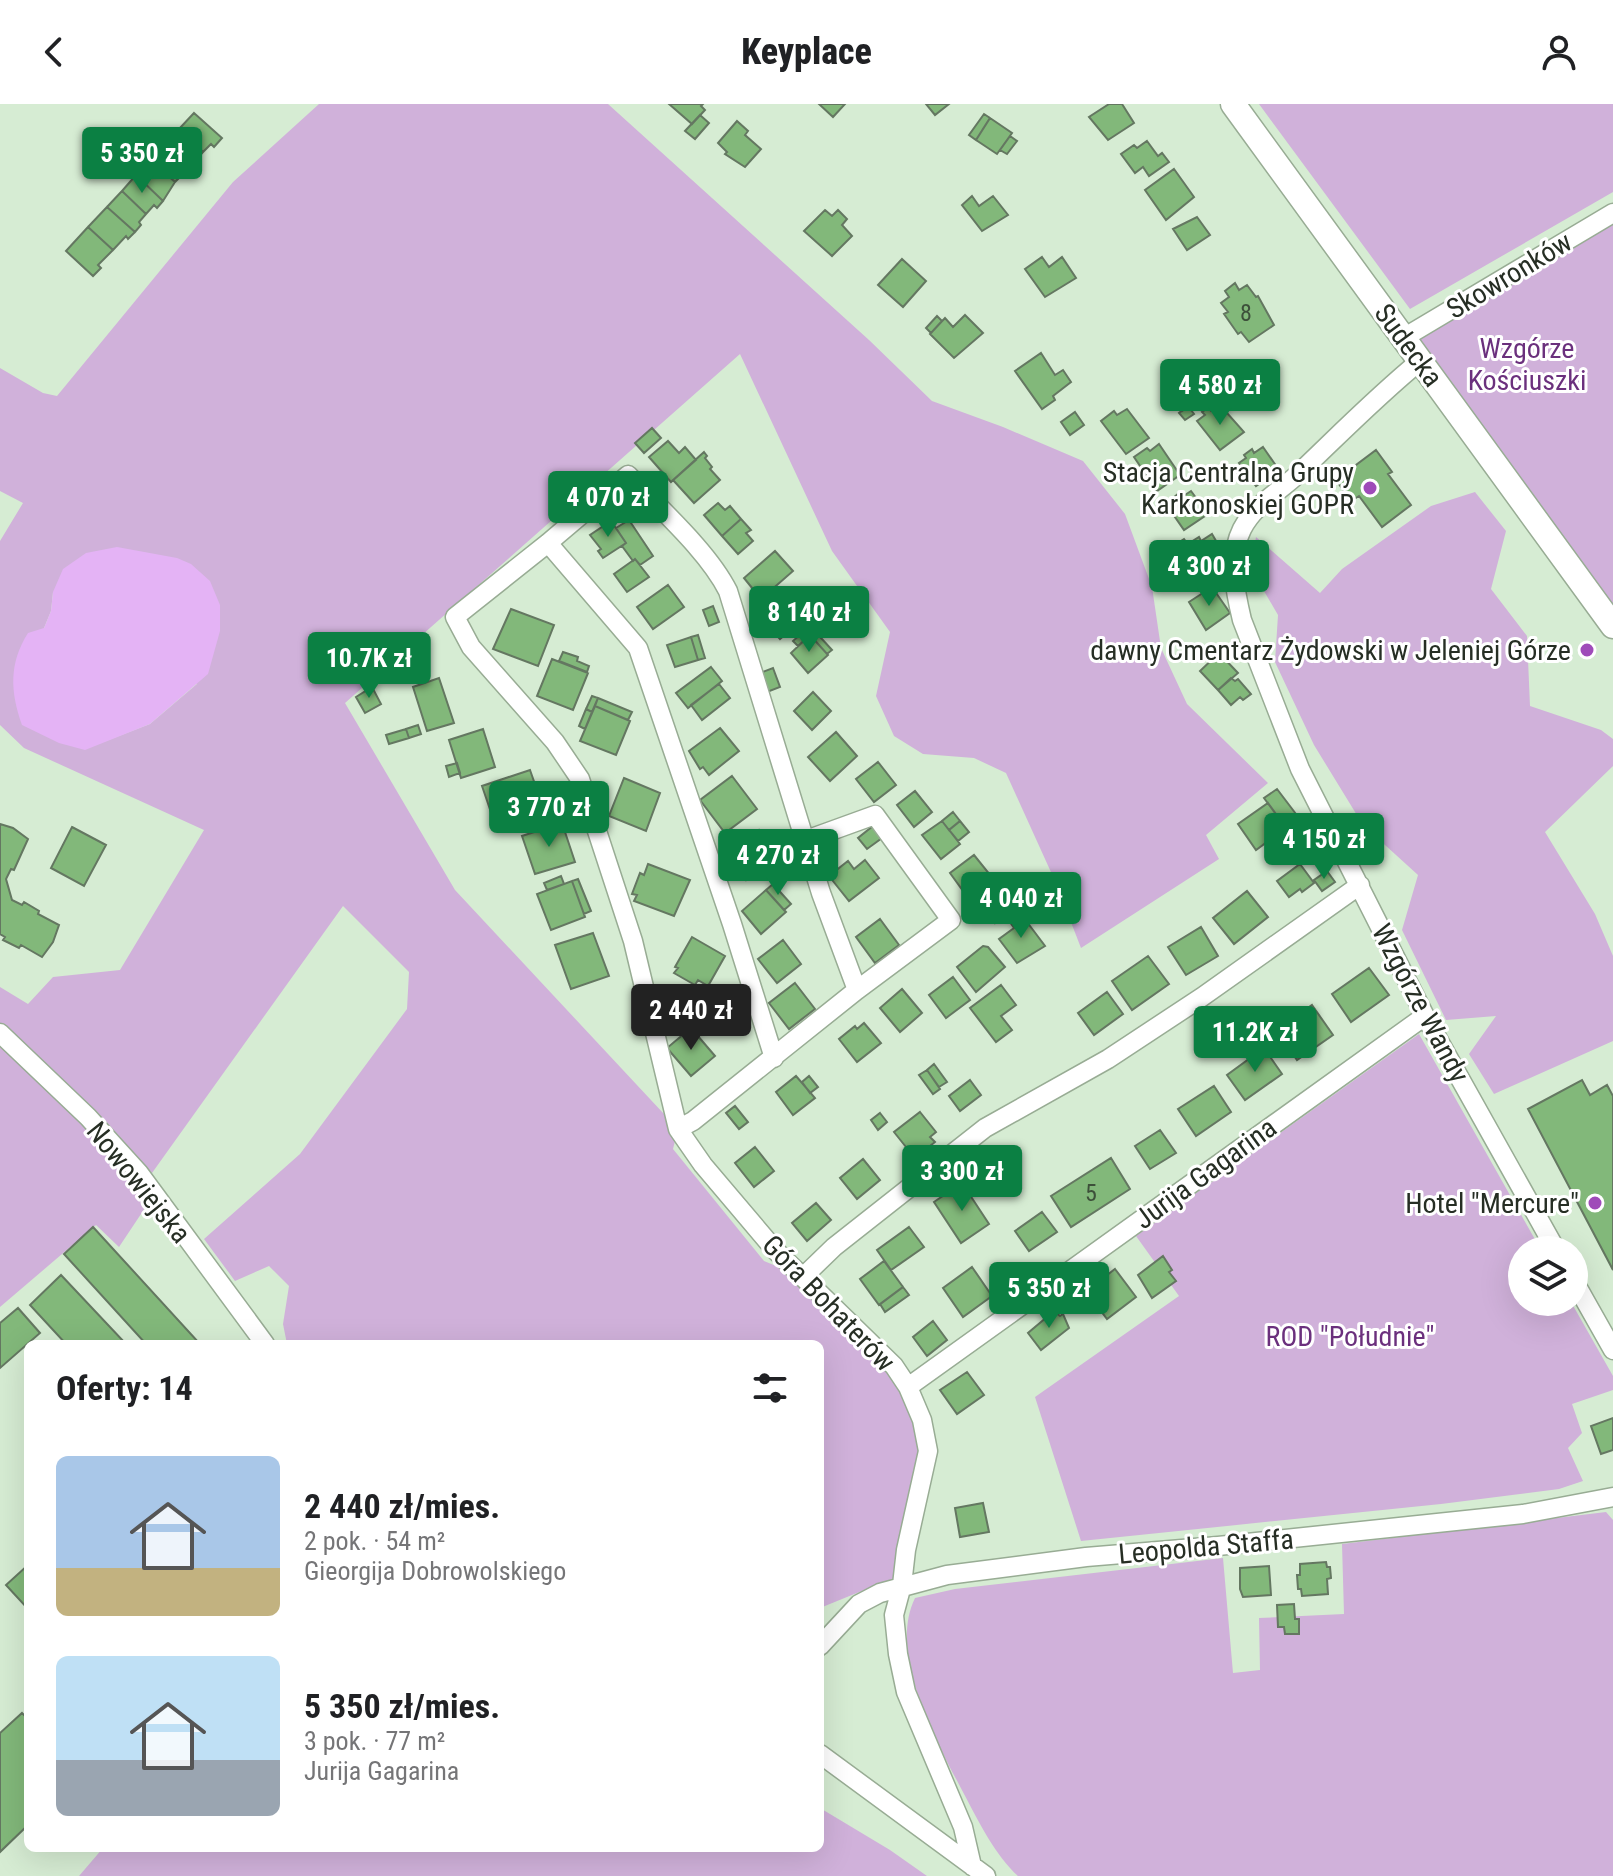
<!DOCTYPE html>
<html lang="pl">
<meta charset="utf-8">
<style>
:root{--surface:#fff;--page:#f6f6f6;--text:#202124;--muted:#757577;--accent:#0b8043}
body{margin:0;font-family:"Roboto Condensed",sans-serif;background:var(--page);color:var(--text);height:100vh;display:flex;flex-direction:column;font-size:30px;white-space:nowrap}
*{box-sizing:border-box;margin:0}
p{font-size:26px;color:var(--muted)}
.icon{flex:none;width:44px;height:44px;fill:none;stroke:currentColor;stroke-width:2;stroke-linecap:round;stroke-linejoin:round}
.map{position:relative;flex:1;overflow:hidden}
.details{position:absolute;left:24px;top:1236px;width:800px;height:512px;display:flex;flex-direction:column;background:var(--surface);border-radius:12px;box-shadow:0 8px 32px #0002}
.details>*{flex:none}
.controls{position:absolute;left:1508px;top:1132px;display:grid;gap:16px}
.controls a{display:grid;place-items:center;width:80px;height:80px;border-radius:50%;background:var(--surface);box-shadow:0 8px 32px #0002;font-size:40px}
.price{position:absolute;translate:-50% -68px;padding:0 18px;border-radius:8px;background:var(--accent);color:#fff;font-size:26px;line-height:52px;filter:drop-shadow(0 2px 4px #0008)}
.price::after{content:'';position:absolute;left:50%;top:48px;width:24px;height:18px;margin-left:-12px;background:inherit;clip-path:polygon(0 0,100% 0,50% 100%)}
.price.active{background:#222;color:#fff}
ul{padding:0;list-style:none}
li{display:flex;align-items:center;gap:24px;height:200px;padding:0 32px}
li span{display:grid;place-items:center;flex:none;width:224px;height:160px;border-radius:12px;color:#555}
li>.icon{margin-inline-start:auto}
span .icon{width:96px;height:96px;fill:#fffc;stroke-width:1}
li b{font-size:34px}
h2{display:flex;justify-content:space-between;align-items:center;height:96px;padding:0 32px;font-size:34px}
header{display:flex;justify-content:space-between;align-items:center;height:104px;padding:0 32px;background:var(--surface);font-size:36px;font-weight:800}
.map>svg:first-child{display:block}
.green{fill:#d0b1da;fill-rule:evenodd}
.water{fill:#e4b3f5}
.building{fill:#82b87a;stroke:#647761;stroke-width:2}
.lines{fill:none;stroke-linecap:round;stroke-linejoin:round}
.street-casing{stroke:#98ac94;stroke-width:21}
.secondary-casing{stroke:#98ac94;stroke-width:27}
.street{stroke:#fff;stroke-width:18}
.secondary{stroke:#fff;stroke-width:24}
.poi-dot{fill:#9f4bb9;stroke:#fff;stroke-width:3}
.labels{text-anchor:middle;stroke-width:6;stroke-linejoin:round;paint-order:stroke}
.number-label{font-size:24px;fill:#3d503a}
.street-label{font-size:28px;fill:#262e24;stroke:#fff}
.park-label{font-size:28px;fill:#6b307d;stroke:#fff}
.poi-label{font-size:28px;fill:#262e24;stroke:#fff;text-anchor:end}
</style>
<header><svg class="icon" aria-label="back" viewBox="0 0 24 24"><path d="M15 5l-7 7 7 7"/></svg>Keyplace<svg class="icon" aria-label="person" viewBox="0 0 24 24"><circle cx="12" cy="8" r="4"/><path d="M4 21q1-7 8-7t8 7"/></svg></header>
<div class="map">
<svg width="1613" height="1772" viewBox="0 0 1613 1772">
<rect width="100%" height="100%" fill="#d6ecd3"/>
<path class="green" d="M319 0H608L869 236 932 297 1003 323 1083 357 1125 410 1152 483 1161 544 1187 600 1268 679 1206 731 1219 755 1081 844 1055 777 1006 669 974 654 923 650 894 632 876 592 890 528 832 447 740 250 345 599 455 786 678 1025 673 1045 764 1157 803 1173 879 1247 925 1317 902 1481 874 1482 820 1504V1240H287L283 1220 289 1182 269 1162 235 1177 204 1135 300 1050 407 905 409 868 343 802 152 1069 0 919V883L28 900 53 873 120 866 204 726 24 644 0 621V437L23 399 0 387V264L43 289 57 292 233 78ZM53 488 197 580 150 620 85 645 44 524 51 507Z
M1259 0H1613V88L1410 205Z
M1613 109V522L1420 257 1418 226Z
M1475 388 1506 427 1491 485 1527 532 1530 602 1601 626 1613 635V662L1545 728 1595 810 1613 852V937L1494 990 1469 950 1496 912 1446 916 1402 826 1418 771 1363 721 1314 641 1275 558 1278 511 1251 465 1256 433 1320 489 1342 465 1431 402Z
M1419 930 1541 1146H1522V1198H1571L1613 1272V1286L1572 1300 1582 1329 1568 1344 1583 1377 1559 1385 1441 1400 1081 1437 1035 1293 1179 1192 1136 1132Z
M0 939 85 1023 107 1052 133 1078 147 1101 119 1143 96 1121 0 1203Z
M1606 1408 1613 1416V1772H1018C995 1751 979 1718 964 1690 938 1640 887 1551 915 1494L955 1485 1223 1454 1233 1569 1260 1566 1259 1514 1344 1510 1342 1440Z
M820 1704 890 1746 927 1772H79L103 1744H820Z"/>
<path class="water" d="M117 443 177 454 191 460 210 477 220 501V527L208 570 150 620 85 646 59 639 22 621C10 587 9 559 28 529L44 524 51 507 53 488 63 465 86 449Z"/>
<path class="building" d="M669 0H703L701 2 705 6 692 20Z
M819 0H845L833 13Z
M926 0H949L935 11Z
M1109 0H1122L1134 19 1108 36 1089 13Z
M194 9 222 34 214 43 211 40 203 48 179 25Z
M984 10 990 14 976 36 969 31Z
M700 11 709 19 695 35 685 27Z
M990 14 1012 29 997 50 976 36Z
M737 17 748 27 745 31 761 45 745 63 725 50 727 48 718 39Z
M179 25 203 48 196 56 199 59 192 66 165 40Z
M1010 32 1017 37 1007 50 1000 46Z
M1147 37 1158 52 1162 49 1169 58 1149 72 1143 63 1135 69 1121 50 1134 41 1137 44Z
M165 40 192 66 186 73 183 70 175 78 151 56Z
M151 56 175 78 163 97 136 71Z
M1174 65 1194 93 1166 116 1145 86Z
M136 71 163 97 157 104 154 101 146 110 122 87Z
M122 87 146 110 139 118 141 121 135 128 107 103Z
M972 92 979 102 993 92 1008 111 982 127 962 101Z
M107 103 135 128 128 135 126 132 113 146 88 123Z
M825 106 832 112 838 106 847 115 842 121 852 132 832 152 804 127Z
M1197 113 1210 131 1187 146 1173 125Z
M88 123 113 146 98 161 101 164 93 172 66 147Z
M1042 153 1049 163 1062 153 1076 174 1045 193 1025 165Z
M902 155 926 177 903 203 878 181Z
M1235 179 1239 186 1247 181 1256 193 1258 192 1274 221 1249 238 1241 228 1238 230 1224 210 1228 208 1221 199 1229 193 1225 187Z
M965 211 983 229 954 254 930 230 945 214 953 223Z
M937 212 942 217 931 229 926 224Z
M1041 249 1055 271 1063 266 1071 278 1053 292 1055 296 1042 305 1015 267Z
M1185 265 1204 290 1182 307 1165 285 1172 279 1170 277Z
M1219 300 1244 328 1220 346 1197 317 1205 311 1202 308 1208 304 1211 307Z
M1188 302 1194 310 1185 316 1179 309Z
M1127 305 1149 334 1126 350 1101 317 1114 307 1117 311Z
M1075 308 1084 321 1070 331 1061 318Z
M652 324 661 334 644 349 635 339Z
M668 337 679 349 685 343 696 356 671 378 649 353Z
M1159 340 1180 371 1157 387 1134 353 1147 344 1150 347Z
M1263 343 1279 366 1256 382 1239 359 1246 354 1244 351 1252 345 1254 349Z
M1376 346 1392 368 1388 370 1411 401 1382 423 1359 392 1351 397 1336 376Z
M704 348 707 352 705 354 712 363 710 365 720 376 694 399 673 376Z
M1191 387 1208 410 1184 426 1168 403 1174 398 1172 395 1179 389 1182 393Z
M718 399 725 406 730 402 741 415 722 432 704 411Z
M741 415 751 426 746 429 753 437 738 450 722 432Z
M629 416 653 452 640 461 635 455 633 457 622 442 626 439 616 424Z
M611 417 626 439 603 454 598 447 601 445 590 431Z
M1212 430 1226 454 1203 469 1187 445 1193 441 1191 438 1199 433 1201 437Z
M1184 435 1190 443 1165 460 1159 451Z
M1188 446 1202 468 1191 475 1177 452Z
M775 447 793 467 761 495 744 474Z
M635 455 649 473 627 488 614 470Z
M668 481 684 503 653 525 637 503Z
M1212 483 1230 509 1206 526 1189 498Z
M795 488 812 507 780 535 772 526 774 524 764 515Z
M713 502 719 518 709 522 703 506Z
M511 505 554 521 538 562 493 545Z
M810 522 832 546 827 550 810 531 798 542 793 537Z
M698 531 705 554 698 556 691 533Z
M810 531 828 551 808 569 791 549Z
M691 533 698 556 675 563 667 541Z
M563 548 578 553 577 557 589 562 587 568 559 557Z
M1219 549 1238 569 1218 586 1200 567Z
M552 555 588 569 573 606 537 592Z
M711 563 722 577 688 604 676 589Z
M773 564 780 583 767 588 760 569Z
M439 574 454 619 427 627 413 583Z
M1231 574 1235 577 1238 575 1251 590 1243 596 1240 593 1231 601 1218 586Z
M719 580 730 594 702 616 691 601Z
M372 583 381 600 365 609 356 593Z
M813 588 831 607 812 626 794 607Z
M592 592 598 594 592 608 586 605Z
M598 594 632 608 628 616 595 602Z
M595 602 630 617 616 651 580 637Z
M586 605 592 608 585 625 579 622Z
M418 621 421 630 409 634 406 625Z
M720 624 739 647 709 671 703 663 700 665 689 647Z
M406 625 409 634 389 640 386 631Z
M483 625 495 663 461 674 449 636Z
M836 628 857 652 830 677 808 653Z
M878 658 896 681 874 698 856 675Z
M457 659 460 669 449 673 446 662Z
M530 666 544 706 496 723 482 682Z
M732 672 757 705 725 729 700 696Z
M624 674 660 689 646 727 609 712Z
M1277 685 1299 714 1286 724 1264 694Z
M915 687 932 708 914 723 897 701Z
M1268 699 1286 724 1256 746 1238 720Z
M953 708 960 717 949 726 942 717Z
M942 717 960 740 941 755 922 731Z
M960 717 969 728 958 737 949 726Z
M562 719 575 758 535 770 522 732Z
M0 720 13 724 28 735 14 766 11 765 6 775 12 796 22 801 24 798 39 807 38 810 59 821 53 838 42 853 21 841 19 844 3 836 5 833 0 830Z
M1311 721 1319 732 1306 742 1298 730Z
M873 722 882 734 867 745 858 734Z
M72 723 106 741 84 782 51 764Z
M759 726 778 749 746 776 724 750 746 732 748 735Z
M974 751 991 772 966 791 950 769Z
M865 756 879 774 849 797 829 772 848 757 854 765Z
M648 760 690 776 674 812 634 797 637 791 632 790 640 769 644 771Z
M1300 760 1314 779 1302 788 1300 785 1289 793 1277 777Z
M1327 767 1335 778 1322 787 1314 776Z
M561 772 564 780 547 786 544 779Z
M578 775 591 807 584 810 572 777Z
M572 777 585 813 551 826 537 790Z
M773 780 791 800 784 806 766 786Z
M766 786 786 808 761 830 742 807Z
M1247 787 1268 813 1234 840 1213 814Z
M1001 789 1013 806 995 819 983 802Z
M1021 810 1045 842 1017 859 999 835 1014 824 1010 818Z
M880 815 899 841 875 859 856 833Z
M1201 823 1218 852 1186 871 1168 843Z
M593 829 609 872 571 885 555 841Z
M692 833 725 852 708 882 698 876 695 881 674 869 678 864 675 863Z
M783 836 801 860 777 879 758 855Z
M983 842 988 843 1005 863 976 888 957 863Z
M1148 852 1169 880 1132 906 1112 877Z
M1369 864 1389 891 1351 918 1332 890Z
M953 873 970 896 946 914 929 891Z
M795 879 815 905 789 925 769 899Z
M1001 881 1016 901 1001 912 1012 926 996 938 970 904Z
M902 885 922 909 900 928 880 904Z
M1107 888 1123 910 1094 931 1078 909Z
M1312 901 1333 931 1297 956 1277 926Z
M864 919 881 939 857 958 839 935 855 922 857 925Z
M691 924 715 952 691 972 667 944Z
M1264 944 1282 970 1245 996 1227 971Z
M934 960 947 978 939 983 927 966Z
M927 966 940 985 933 990 919 971Z
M796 972 815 994 793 1011 776 988Z
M809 972 818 983 810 989 802 978Z
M970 976 981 991 960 1007 949 992Z
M1582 976 1590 991 1607 981 1613 992V1166L1528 1005Z
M1214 982 1231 1008 1196 1032 1178 1005Z
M735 1002 748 1018 739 1025 726 1009Z
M920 1008 936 1028 930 1033 935 1038 920 1050 916 1044 910 1048 894 1028Z
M880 1009 887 1018 878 1026 871 1016Z
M1160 1026 1176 1049 1150 1065 1135 1042Z
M755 1043 774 1067 754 1083 735 1059Z
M1111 1054 1130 1085 1071 1123 1051 1092Z
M863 1055 880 1076 857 1095 840 1074Z
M962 1079 989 1120 961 1139 934 1098Z
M816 1099 831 1116 807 1137 792 1119Z
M1042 1108 1057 1128 1029 1147 1015 1127Z
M93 1123 200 1240H146L64 1150Z
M909 1123 924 1143 891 1166 877 1146Z
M1163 1152 1172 1166 1169 1168 1176 1177 1152 1194 1138 1171Z
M884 1157 903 1183 879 1201 860 1175Z
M972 1163 992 1192 963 1213 943 1184Z
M1115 1165 1136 1193 1107 1215 1086 1187Z
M61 1171 126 1240H66L30 1201Z
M903 1183 909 1191 885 1208 880 1200Z
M18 1204 40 1229 0 1264V1219Z
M1054 1207 1060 1212 1063 1210 1069 1224 1041 1246 1028 1229Z
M933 1217 947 1236 927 1252 913 1233Z
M967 1268 984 1291 957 1310 940 1286Z
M1613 1314V1346L1601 1350 1591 1322Z
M983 1399 989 1428 960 1433 955 1404Z
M1326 1458 1327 1463H1330L1331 1474 1327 1475 1328 1490 1302 1492 1301 1485H1298L1297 1471H1300V1460Z
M28 1461V1505L6 1481Z
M1269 1462 1271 1491 1243 1493 1240 1485V1464Z
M1294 1500 1295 1515H1299V1530H1285L1284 1523H1278L1277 1501Z
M22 1609 28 1615V1721L0 1748V1629Z"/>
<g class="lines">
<defs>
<path id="street" d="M1405 233 1613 109
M1420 257C1377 292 1338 332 1298 370 1279 388 1254 401 1242 425 1228 453 1235 487 1242 516L1300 665 1425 912 1556 1146
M548 439 638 544 732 820 774 954
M857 886 821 789 728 487C708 447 659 404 628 371L548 439 455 513 471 543 555 638 580 675 633 837 678 1025 703 1061 775 1146 894 1262 908 1283 922 1316 928 1347 906 1446 902 1481 894 1511 898 1550 906 1588 963 1723 972 1762
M0 929 88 1013 139 1069 265 1240
M678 1025 693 1017 857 886 951 816 875 711 806 736
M803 1173 834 1143 985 1024 1108 955 1202 893 1360 781
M1574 1177 1613 1246
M908 1283 1425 912
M820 1542 859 1500 880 1489 947 1471 1086 1453 1218 1442 1523 1410 1613 1393
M820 1650 986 1772"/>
<path id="secondary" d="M1233 0 1613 522"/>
</defs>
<use href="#street" class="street-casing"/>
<use href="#secondary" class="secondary-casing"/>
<use href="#street" class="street"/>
<use href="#secondary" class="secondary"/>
</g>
<g class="poi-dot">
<circle cx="1370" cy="384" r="8"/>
<circle cx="1587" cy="546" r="8"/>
<circle cx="1595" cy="1099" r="8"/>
</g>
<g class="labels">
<g class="number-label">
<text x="1246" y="217">8</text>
<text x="1091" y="1097">5</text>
</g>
<g class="street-label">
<text transform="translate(1509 171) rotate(-31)" y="10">Skowronków</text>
<text transform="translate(1409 241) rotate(54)" y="10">Sudecka</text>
<text transform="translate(1421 899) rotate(62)" y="10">Wzgórze Wandy</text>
<text transform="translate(1205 1069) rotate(-36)" y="10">Jurija Gagarina</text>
<text transform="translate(139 1078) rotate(51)" y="10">Nowowiejska</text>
<text transform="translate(829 1199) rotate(46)" y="10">Góra Bohaterów</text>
<text transform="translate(1206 1442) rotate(-5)" y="10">Leopolda Staffa</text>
</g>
<g class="park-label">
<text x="1527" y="254">Wzgórze<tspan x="1527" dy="32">Kościuszki</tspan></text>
<text x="1350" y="1242">ROD "Południe"</text>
</g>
<g class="poi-label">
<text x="1354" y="378">Stacja Centralna Grupy<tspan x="1354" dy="32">Karkonoskiej GOPR</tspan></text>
<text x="1571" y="556">dawny Cmentarz Żydowski w Jeleniej Górze</text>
<text x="1579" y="1109">Hotel "Mercure"</text>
</g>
</g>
</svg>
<div class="controls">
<a><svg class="icon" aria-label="layers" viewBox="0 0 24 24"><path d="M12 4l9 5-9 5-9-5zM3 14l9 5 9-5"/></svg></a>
</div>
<b class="price" style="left:142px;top:91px">5 350 zł</b>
<b class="price" style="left:1220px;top:323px">4 580 zł</b>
<b class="price" style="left:608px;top:435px">4 070 zł</b>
<b class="price" style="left:1209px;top:504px">4 300 zł</b>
<b class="price" style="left:809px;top:550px">8 140 zł</b>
<b class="price" style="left:369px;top:596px">10.7K zł</b>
<b class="price" style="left:549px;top:745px">3 770 zł</b>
<b class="price" style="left:1324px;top:777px">4 150 zł</b>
<b class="price" style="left:778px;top:793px">4 270 zł</b>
<b class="price" style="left:1021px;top:836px">4 040 zł</b>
<b class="price active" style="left:691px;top:948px">2 440 zł</b>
<b class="price" style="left:1255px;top:970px">11.2K zł</b>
<b class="price" style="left:962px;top:1109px">3 300 zł</b>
<b class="price" style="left:1049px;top:1226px">5 350 zł</b>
<section class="details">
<h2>Oferty: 14<svg class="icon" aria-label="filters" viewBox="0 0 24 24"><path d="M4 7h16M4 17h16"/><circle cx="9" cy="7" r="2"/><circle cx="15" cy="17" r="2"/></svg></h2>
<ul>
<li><span style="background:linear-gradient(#a9c7e8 70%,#c2b280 0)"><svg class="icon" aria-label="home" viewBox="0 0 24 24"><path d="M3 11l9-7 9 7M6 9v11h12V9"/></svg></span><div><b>2 440 zł/mies.</b><p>2 pok. · 54 m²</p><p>Gieorgija Dobrowolskiego</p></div></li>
<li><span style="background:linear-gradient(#bfe0f5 65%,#9aa5b1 0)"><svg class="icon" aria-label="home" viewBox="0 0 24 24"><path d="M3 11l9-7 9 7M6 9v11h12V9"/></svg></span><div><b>5 350 zł/mies.</b><p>3 pok. · 77 m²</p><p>Jurija Gagarina</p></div></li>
</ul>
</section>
</div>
